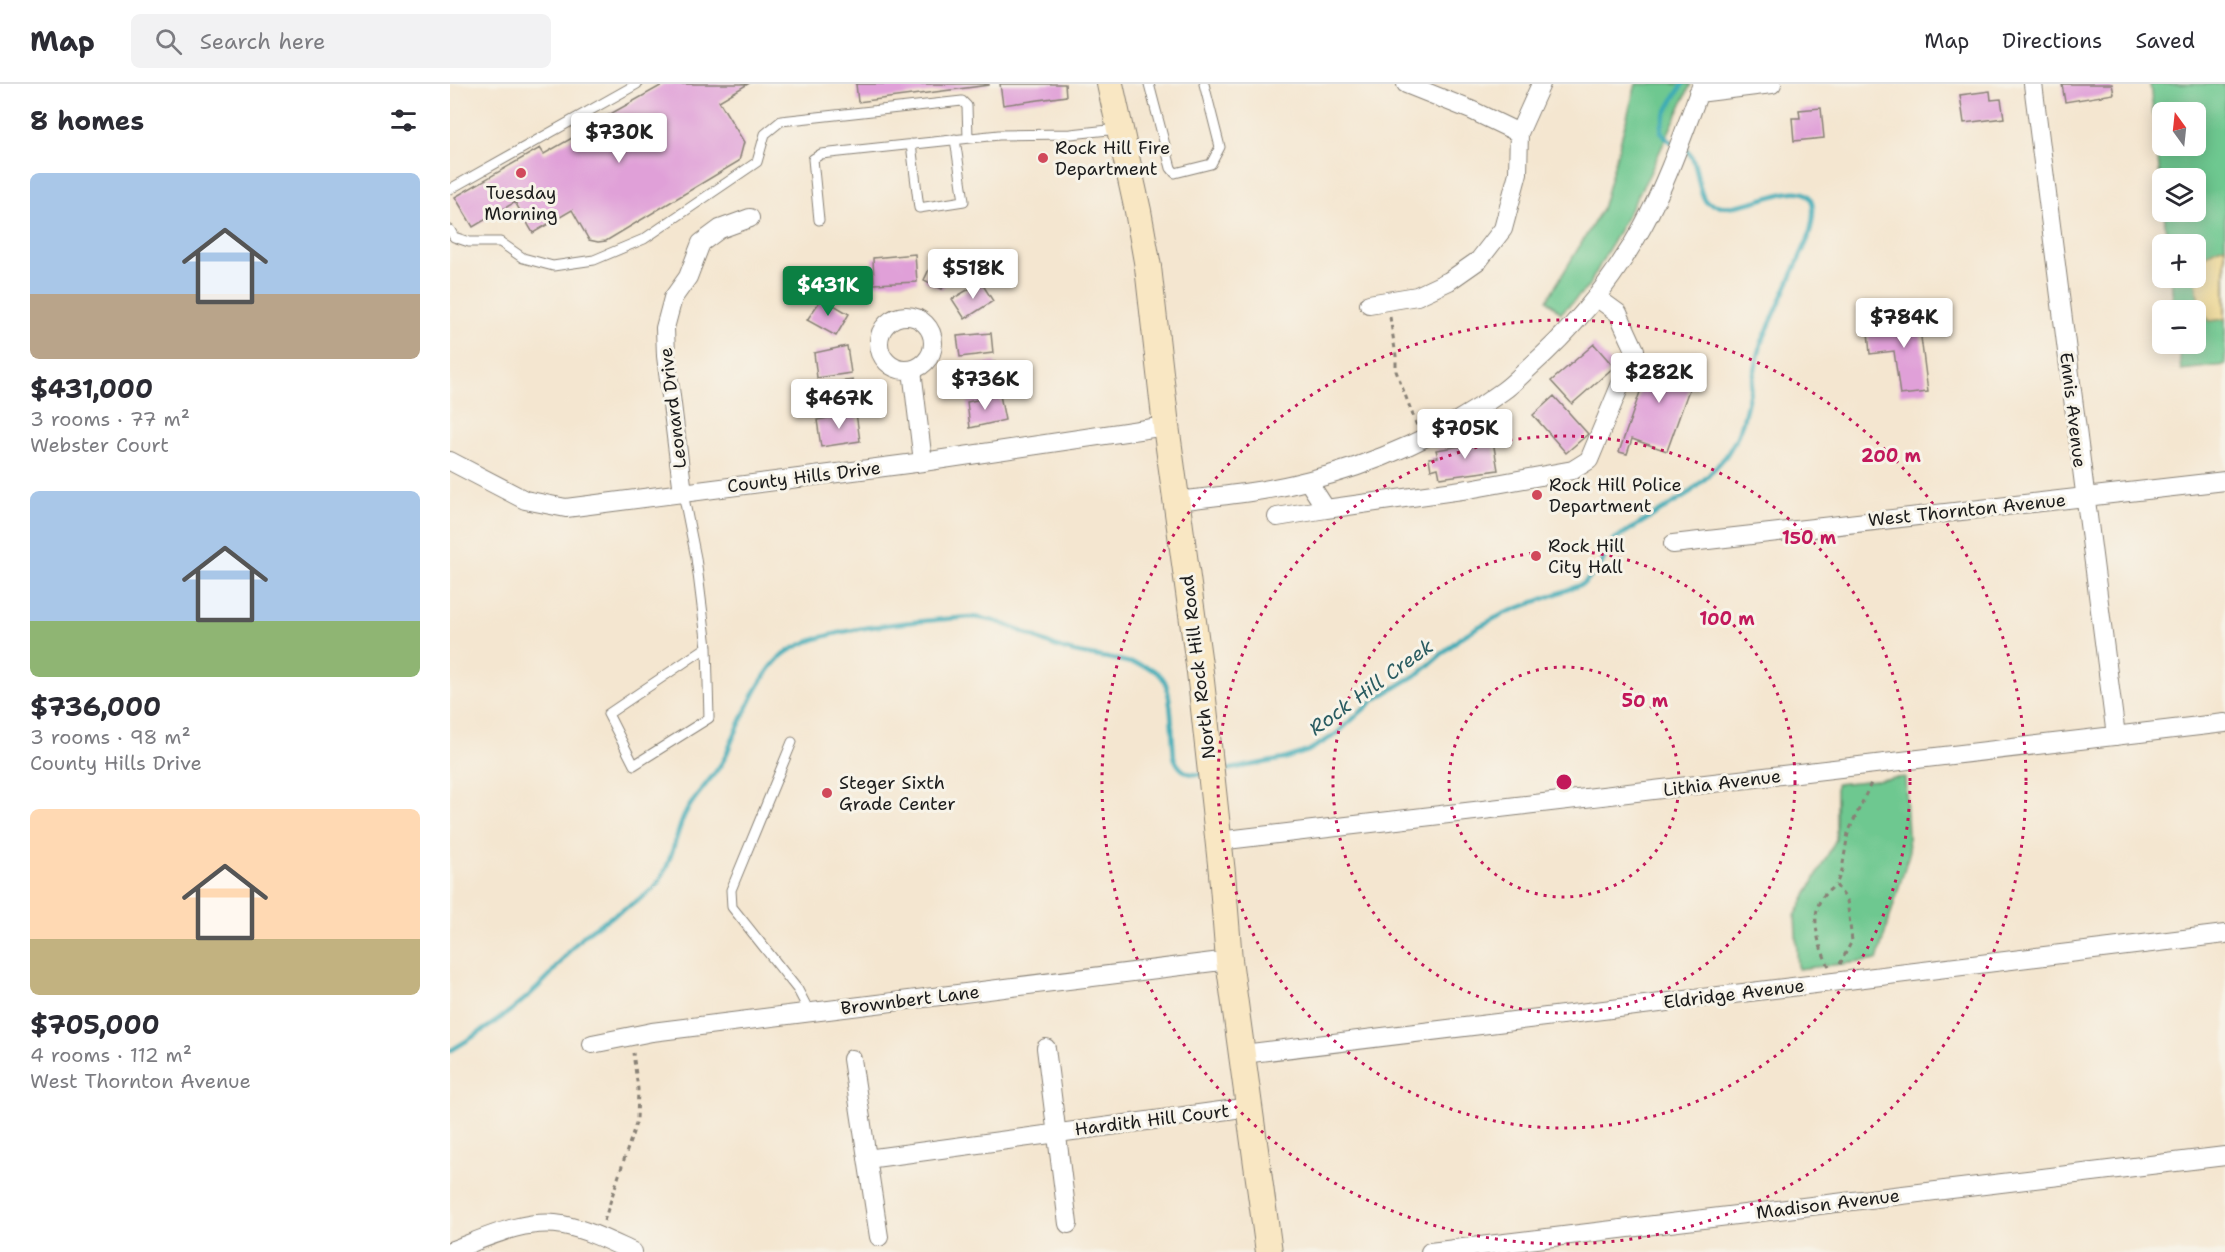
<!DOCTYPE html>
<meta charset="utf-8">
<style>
:root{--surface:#fff;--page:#f2f2f3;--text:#2b2b33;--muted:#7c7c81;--line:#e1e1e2;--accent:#0b8043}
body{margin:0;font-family:"Shantell Sans",sans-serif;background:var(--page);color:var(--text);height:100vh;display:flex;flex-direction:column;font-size:22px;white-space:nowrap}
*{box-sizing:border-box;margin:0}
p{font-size:20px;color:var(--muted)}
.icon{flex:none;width:33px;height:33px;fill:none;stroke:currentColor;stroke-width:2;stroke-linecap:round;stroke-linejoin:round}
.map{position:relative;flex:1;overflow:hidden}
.panel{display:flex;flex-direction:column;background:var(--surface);width:450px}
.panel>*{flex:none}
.needle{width:39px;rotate:345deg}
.tools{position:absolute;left:1702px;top:18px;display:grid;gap:12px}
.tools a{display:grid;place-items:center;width:54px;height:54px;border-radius:9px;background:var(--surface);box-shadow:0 3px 15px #0003;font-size:30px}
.price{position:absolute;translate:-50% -51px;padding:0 14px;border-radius:6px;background:#fff;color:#222;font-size:20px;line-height:39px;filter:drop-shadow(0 2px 3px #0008)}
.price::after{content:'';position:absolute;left:50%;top:36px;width:18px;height:14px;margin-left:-9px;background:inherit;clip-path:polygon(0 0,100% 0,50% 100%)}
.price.on{background:var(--accent);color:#fff}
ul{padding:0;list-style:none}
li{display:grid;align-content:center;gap:12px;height:318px;padding:0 30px}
li span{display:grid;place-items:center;height:186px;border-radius:9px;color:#555}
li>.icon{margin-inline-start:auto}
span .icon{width:108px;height:108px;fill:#fffc;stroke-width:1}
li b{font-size:26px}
h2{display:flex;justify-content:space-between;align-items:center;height:72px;padding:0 30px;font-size:26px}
header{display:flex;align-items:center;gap:36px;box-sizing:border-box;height:84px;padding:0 30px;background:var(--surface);border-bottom:2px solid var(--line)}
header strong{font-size:28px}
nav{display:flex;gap:33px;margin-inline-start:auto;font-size:21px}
.search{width:420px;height:54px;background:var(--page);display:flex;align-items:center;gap:15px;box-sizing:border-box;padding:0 21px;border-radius:9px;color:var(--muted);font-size:22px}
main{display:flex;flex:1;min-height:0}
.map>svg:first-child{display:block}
.green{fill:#6ec890;stroke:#457256;stroke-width:1.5;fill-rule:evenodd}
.sand{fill:#eeda9e;stroke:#857b5d;stroke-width:1.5}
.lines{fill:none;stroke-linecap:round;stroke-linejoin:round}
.stream{stroke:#3aaab6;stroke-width:4.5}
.building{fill:#e0a0d8}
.lane-casing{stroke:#888176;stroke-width:11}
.street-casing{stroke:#888176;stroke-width:20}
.secondary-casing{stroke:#888176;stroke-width:28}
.path{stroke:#888176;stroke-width:3;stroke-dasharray:4.5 4.5;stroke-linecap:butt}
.lane{stroke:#fff;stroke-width:9}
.street{stroke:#fff;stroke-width:18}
.secondary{stroke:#f9e7c3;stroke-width:26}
.ring{fill:none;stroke:#c2185b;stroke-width:3;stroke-dasharray:3 6}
.poi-dot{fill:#d1495b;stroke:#f7f3e8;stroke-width:2}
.labels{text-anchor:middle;stroke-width:6;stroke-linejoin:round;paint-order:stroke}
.poi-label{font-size:18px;fill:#1c1c1c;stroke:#f7f3e8;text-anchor:start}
.street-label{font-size:18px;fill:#1c1c1c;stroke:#f7f3e8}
.water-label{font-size:20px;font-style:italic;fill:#2a5c61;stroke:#f7f3e8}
.centre{fill:#c2185b;stroke:#f7f3e8;stroke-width:3}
.ring-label{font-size:18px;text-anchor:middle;font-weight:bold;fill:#c2185b;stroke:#f7f3e8;stroke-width:6;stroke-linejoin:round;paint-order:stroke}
</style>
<header>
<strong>Map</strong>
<div class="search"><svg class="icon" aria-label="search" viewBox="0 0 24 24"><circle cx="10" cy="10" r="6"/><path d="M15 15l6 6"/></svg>Search here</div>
<nav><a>Map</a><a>Directions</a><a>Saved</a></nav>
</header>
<main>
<section class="panel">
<h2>8 homes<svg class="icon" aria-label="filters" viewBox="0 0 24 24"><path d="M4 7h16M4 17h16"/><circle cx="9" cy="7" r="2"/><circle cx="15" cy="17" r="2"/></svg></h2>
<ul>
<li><span style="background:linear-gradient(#a9c7e8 65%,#b9a48a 0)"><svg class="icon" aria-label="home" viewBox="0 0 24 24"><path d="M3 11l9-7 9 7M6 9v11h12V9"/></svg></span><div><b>$431,000</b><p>3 rooms · 77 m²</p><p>Webster Court</p></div></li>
<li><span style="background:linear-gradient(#a9c7e8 70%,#8fb573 0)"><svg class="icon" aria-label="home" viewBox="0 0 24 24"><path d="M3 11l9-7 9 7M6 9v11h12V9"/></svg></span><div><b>$736,000</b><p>3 rooms · 98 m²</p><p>County Hills Drive</p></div></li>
<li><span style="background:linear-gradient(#ffd9b3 70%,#c2b280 0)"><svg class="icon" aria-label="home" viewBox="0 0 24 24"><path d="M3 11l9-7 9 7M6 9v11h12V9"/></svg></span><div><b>$705,000</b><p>4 rooms · 112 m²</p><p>West Thornton Avenue</p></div></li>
</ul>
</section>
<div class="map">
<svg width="1775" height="1168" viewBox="0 0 1775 1168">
<rect width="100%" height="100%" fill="#f7f3e8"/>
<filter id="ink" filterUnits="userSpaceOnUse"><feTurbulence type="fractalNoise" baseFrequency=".0167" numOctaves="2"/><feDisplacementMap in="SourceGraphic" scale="12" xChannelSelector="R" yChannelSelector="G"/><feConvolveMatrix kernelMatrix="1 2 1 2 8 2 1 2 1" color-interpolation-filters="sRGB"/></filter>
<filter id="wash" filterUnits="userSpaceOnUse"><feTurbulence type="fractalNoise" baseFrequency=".008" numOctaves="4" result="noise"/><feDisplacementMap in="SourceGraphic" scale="24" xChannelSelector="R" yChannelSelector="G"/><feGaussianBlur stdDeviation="1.35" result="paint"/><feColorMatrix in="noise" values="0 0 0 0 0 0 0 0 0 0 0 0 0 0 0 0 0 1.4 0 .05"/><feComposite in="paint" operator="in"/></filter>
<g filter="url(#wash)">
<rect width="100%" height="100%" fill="#f4e6d0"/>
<path class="green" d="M1186 0H1241L1199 91 1138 203 1111 229 1097 216 1152 125Z
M1700 0H1775V281L1731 286 1728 260H1746V226H1724L1721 194H1746V160H1717L1714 128H1746V94H1713V121ZM1713 28H1746V62H1713Z
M1455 693 1459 770 1427 876 1348 885 1345 832 1386 755V700Z"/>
<path class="sand" d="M1775 162V235L1760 237 1750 227C1746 194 1736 174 1775 162Z"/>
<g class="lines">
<path class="stream" d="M1226 61 1219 56 1211 48C1212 31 1224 14 1233 0
M770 687 834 675 858 667 885 651 924 616 971 588 1010 554 1026 544 1055 529 1133 500 1149 485 1163 456 1237 411 1258 392 1276 372 1286 355 1293 337 1311 260 1358 155C1381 78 1323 117 1284 122 1274 123 1266 122 1256 118 1245 103 1250 75 1234 64
M0 967C35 946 70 923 98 893 111 879 122 861 137 849 155 834 201 813 210 796 222 777 225 753 234 732 243 712 262 696 273 677 278 669 280 660 284 652 296 627 312 587 333 571 370 542 471 538 519 533 552 534 579 553 610 564 631 572 655 572 677 578 690 581 706 583 714 596 722 609 722 655 724 673 729 687 738 692 753 690"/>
</g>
<g id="blocks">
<path class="building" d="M214 0H298L269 17 294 58 289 77 156 157 148 158 139 156 122 126 83 149 65 118 23 143 5 113 90 64 94 70 138 45 137 43Z
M406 0H539V1L408 18Z
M550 0H615L616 12 553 21Z
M1612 0H1662L1664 10 1615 18Z
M1540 7 1541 16 1551 15 1554 34 1514 39 1510 11Z
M1371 24 1374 54 1344 57 1342 34H1350L1349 26Z
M487 169 506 179 492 205 474 196Z
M465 170 467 198 424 200 423 174Z
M531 198 543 217 515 235 502 215Z
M372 214 399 230 386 252 357 236Z
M1467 222 1478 308 1450 311 1444 267 1420 270 1418 248 1442 245 1440 225Z
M541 249 543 269 510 273 507 252Z
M1144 260 1164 283 1122 320 1101 297Z
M397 262 401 289 367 294 364 269Z
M1203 271 1246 286 1217 367 1182 355 1177 370 1169 368Z
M545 278 547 300 516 305 513 282Z
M403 296 406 323 364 328 362 301Z
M550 311 555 336 520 344 517 318Z
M1104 312 1138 350 1116 369 1083 331Z
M406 329 410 357 371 363 367 336Z
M1043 357 1048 386 990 394 988 384 981 386 979 374 988 373 986 366Z"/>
</g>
</g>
<g filter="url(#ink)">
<use href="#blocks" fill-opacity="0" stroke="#888176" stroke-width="1.5"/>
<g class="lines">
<defs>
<path id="lane" d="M699 0 721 84 725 89 761 80 770 63 754 0
M461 60 469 124 514 117 505 55
M0 105 187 0
M369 136 363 75 371 70 549 51 621 50 668 45
M0 146 4 153 19 158H50L73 174 103 182 144 176 194 155 307 78 315 50 331 37 512 17 517 22 518 54
M233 409 246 474 257 563 158 630 184 681 259 634 257 563
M342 658 281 806 282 823 348 906 360 929"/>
<path id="street" d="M956 0 1021 26 1069 49
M1583 0 1666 652
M1248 9 1322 0
M919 220 967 212 999 197 1029 176 1053 145 1068 89 1069 49 1091 0
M429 259a27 27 0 1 1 54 0a27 27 0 1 1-54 0Z
M462 286 473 378
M0 377 75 416 116 424 473 378 716 342
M858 397 876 425 1019 405 1123 386 1139 376 1185 266 1168 229 1146 213
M233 409 216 272 215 244 223 214 238 193 251 159 270 145 300 134
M726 417C770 412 814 408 856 397 924 381 997 348 1053 307 1063 300 1071 291 1080 283 1125 243 1164 195 1193 142 1217 98 1234 48 1252 0
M827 433 876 425
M1223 460 1775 397
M768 757 1775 639
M142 960 202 948 779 876
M596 964 618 1140
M793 970 1775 850
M402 975 429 1153
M417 1075 800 1023
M0 1167C36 1154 74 1134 113 1141 138 1146 161 1158 183 1168
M980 1168 1775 1072"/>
<path id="secondary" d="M660 0 688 127 698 183 716 342 750 588 772 789 779 876 819 1168"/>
</defs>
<use href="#lane" class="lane-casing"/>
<use href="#street" class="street-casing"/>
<use href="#secondary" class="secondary-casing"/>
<path class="path" d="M940 233 946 272V287L967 342
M1390 880 1402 857 1397 816 1386 801 1392 786 1398 749 1422 697
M1379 882C1370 866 1362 841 1368 822 1371 812 1378 807 1386 801
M154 1137 187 1036 188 1005 183 969"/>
<use href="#lane" class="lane"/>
<use href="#street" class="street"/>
<use href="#secondary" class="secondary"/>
</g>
</g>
<g class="ring">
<circle cx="1114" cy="698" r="115"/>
<circle cx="1114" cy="698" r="231"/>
<circle cx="1114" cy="698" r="346"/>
<circle cx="1114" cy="698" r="462"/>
</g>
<g class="poi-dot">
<circle cx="593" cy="74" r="6"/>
<circle cx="71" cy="89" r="6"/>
<circle cx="1087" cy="411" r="6"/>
<circle cx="1086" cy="472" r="6"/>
<circle cx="377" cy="709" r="6"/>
</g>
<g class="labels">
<g class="poi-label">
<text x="605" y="70">Rock Hill Fire<tspan x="605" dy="21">Department</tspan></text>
<text x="71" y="115" text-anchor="middle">Tuesday<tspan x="71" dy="21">Morning</tspan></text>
<text x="1099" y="407">Rock Hill Police<tspan x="1099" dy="21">Department</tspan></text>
<text x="1098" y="468">Rock Hill<tspan x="1098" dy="21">City Hall</tspan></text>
<text x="389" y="705">Steger Sixth<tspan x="389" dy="21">Grade Center</tspan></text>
</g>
<g class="street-label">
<text transform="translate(223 324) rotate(-97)" y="6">Leonard Drive</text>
<text transform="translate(1623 326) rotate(83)" y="6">Ennis Avenue</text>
<text transform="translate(354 393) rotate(-7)" y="6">County Hills Drive</text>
<text transform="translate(1517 426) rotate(-6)" y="6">West Thornton Avenue</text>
<text transform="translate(748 583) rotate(-97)" y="6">North Rock Hill Road</text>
<text transform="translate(1272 699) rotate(-7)" y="6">Lithia Avenue</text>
<text transform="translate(1284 910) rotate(-7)" y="6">Eldridge Avenue</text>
<text transform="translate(460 916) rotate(-7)" y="6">Brownbert Lane</text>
<text transform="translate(702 1036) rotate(-7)" y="6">Hardith Hill Court</text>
<text transform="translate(1378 1120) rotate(-7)" y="6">Madison Avenue</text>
</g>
<g class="water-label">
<text transform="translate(921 603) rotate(-36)" y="7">Rock Hill Creek</text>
</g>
</g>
<circle cx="1114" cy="698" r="9" class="centre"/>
<g class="ring-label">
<text x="1441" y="378">200 m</text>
<text x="1359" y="460">150 m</text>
<text x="1277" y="541">100 m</text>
<text x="1195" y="623">50 m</text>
</g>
</svg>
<div class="tools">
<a><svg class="needle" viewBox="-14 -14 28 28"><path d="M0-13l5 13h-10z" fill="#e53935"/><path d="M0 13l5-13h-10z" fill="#7c7c81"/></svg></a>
<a><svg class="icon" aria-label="layers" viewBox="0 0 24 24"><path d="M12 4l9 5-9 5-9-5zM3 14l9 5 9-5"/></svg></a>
<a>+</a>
<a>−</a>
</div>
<b class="price" style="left:169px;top:80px">$730K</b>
<b class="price" style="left:523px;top:216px">$518K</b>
<b class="price on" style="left:378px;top:233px">$431K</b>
<b class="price" style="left:1454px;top:265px">$784K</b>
<b class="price" style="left:1209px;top:320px">$282K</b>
<b class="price" style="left:535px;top:327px">$736K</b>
<b class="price" style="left:389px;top:346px">$467K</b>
<b class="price" style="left:1015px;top:376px">$705K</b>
</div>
</main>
